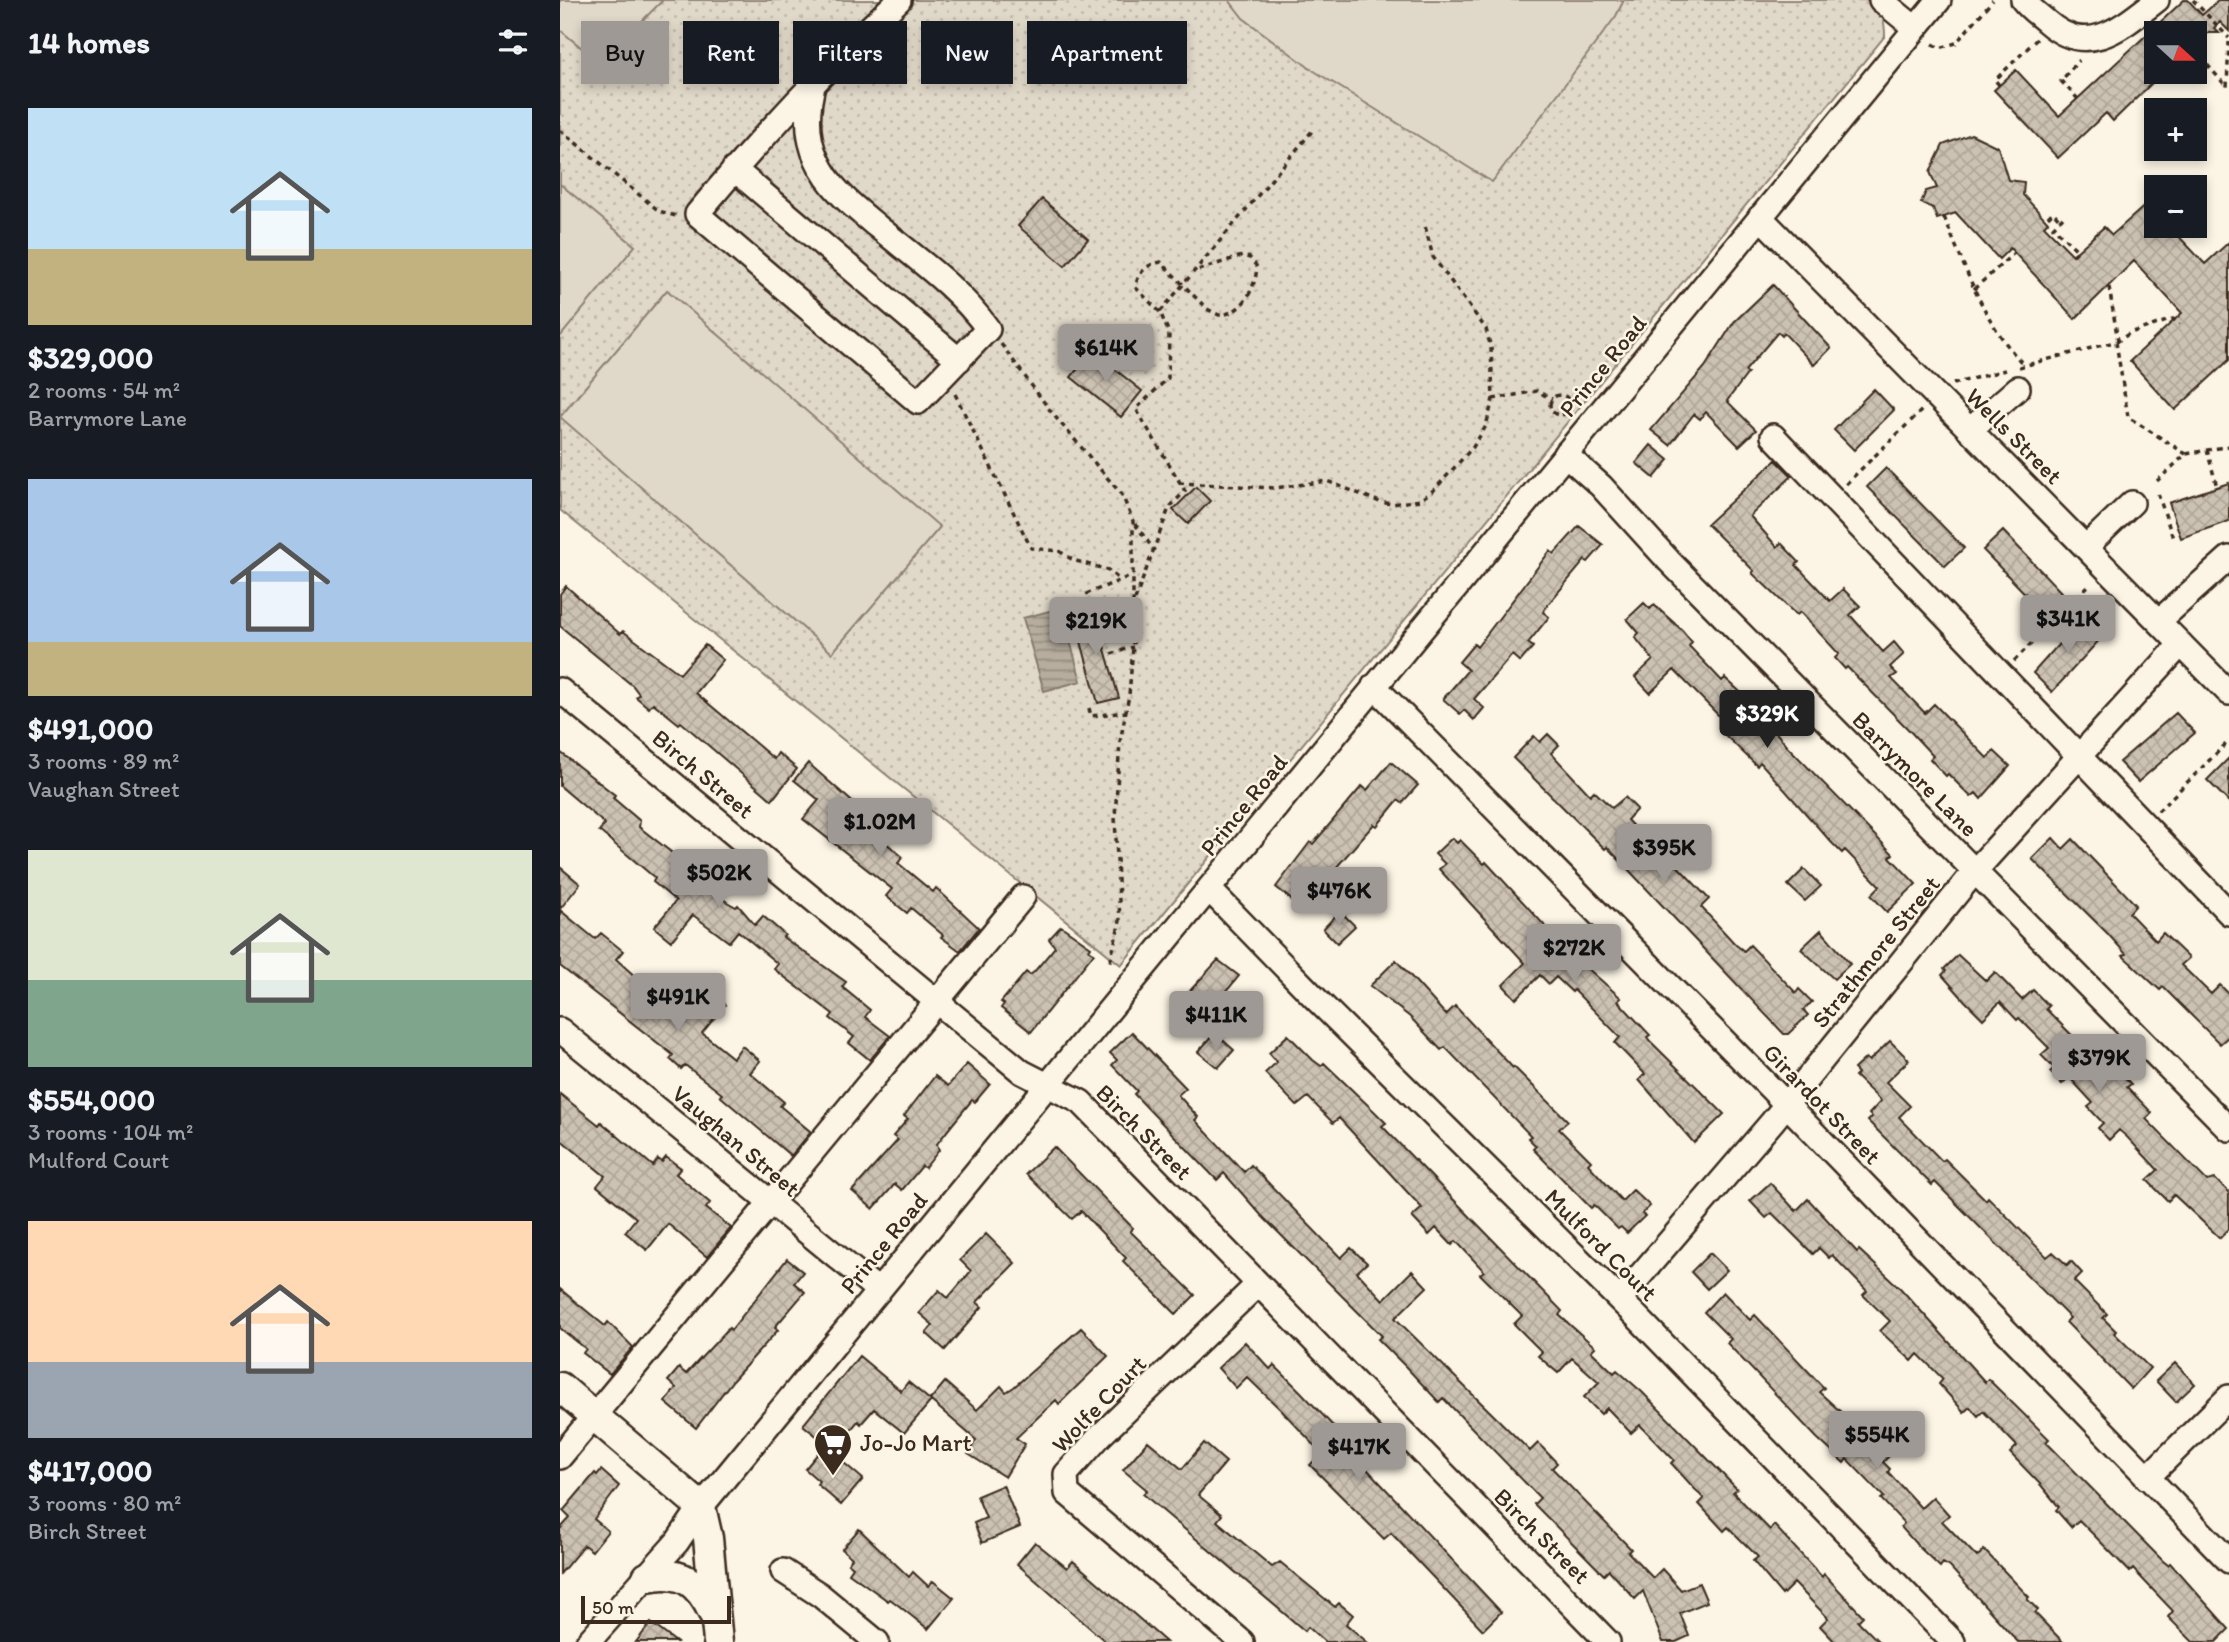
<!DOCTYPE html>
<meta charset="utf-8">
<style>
:root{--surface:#171b24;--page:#20242c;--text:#f1f3f6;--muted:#9ea1a6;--accent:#9f9995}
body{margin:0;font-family:Itim,sans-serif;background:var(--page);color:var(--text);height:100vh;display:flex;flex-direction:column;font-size:26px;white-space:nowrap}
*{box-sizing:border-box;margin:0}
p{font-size:23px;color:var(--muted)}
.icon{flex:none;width:38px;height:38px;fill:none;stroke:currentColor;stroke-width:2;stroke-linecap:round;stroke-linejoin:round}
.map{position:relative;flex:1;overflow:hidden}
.drawer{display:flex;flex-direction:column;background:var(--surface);width:560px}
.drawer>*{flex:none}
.banner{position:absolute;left:21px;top:21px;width:665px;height:63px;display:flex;gap:14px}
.needle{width:46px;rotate:111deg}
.controls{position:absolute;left:1584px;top:21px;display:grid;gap:14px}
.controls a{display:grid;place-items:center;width:63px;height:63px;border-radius:0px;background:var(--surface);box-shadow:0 4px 10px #0003;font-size:35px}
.scale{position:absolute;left:21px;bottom:18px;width:150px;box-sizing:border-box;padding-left:7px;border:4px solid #3b2a1e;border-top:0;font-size:19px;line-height:24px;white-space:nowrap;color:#3b2a1e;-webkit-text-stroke:5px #fcf5e5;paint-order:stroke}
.price{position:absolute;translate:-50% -60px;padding:0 16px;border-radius:7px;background:var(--accent);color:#111;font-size:23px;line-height:46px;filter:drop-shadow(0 2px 4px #0008)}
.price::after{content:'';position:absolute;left:50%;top:42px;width:21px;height:16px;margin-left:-10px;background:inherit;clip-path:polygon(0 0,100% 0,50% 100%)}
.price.active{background:#222;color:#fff}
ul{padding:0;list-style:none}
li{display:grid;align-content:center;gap:14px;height:371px;padding:0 28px}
li span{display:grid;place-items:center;height:217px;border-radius:0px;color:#555}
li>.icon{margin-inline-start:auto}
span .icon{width:126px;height:126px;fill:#fffc;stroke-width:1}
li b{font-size:30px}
h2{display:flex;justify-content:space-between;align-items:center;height:84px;padding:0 28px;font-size:30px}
.chip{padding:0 24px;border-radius:0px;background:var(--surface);box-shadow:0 4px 10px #0003;font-size:24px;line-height:63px}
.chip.active{background:var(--accent);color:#111}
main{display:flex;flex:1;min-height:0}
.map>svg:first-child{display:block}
.green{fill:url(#green-dots);stroke:#8e8173;stroke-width:2}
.pitch{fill:#e0d8c8;stroke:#8e8173;stroke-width:2}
.water{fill:url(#water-rules);stroke:#85796b;stroke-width:2}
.building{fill:url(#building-cross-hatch);stroke:#3b2a1e;stroke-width:2}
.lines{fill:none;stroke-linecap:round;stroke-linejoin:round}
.minor-casing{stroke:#3b2a1e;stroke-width:28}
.major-casing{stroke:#3b2a1e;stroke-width:33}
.path{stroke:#3b2a1e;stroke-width:3.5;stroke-dasharray:5 5;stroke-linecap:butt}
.minor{stroke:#fcf5e5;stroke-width:23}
.major{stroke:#fcf5e5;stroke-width:28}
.labels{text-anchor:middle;stroke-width:5;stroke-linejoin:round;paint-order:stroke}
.street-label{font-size:24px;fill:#3b2a1e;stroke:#fcf5e5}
.poi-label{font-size:24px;fill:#3b2a1e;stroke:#fcf5e5;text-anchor:start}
</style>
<main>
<section class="drawer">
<h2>14 homes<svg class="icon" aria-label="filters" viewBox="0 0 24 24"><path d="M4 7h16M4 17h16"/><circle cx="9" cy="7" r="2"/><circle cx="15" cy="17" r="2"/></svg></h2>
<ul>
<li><span style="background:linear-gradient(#bfe0f5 65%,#c2b280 0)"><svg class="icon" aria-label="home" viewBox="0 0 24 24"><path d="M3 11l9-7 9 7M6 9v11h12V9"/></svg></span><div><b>$329,000</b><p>2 rooms · 54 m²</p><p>Barrymore Lane</p></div></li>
<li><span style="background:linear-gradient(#a9c7e8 75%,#c2b280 0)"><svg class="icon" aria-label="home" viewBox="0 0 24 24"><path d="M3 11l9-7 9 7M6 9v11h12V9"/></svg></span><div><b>$491,000</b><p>3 rooms · 89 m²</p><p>Vaughan Street</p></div></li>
<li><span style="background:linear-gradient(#dfe7d0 60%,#7fa58c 0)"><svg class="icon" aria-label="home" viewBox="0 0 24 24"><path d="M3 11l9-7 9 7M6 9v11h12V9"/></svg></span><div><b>$554,000</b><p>3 rooms · 104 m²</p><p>Mulford Court</p></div></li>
<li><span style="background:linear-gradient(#ffd9b3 65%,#9aa5b1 0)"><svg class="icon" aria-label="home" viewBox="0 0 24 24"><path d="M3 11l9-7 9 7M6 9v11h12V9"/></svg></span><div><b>$417,000</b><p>3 rooms · 80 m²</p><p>Birch Street</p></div></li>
</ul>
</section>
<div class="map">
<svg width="1669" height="1642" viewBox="0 0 1669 1642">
<defs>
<pattern id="green-dots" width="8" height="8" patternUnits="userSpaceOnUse" patternTransform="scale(1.75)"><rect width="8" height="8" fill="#e0d8c8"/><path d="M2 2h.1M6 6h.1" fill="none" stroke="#c1baab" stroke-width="1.8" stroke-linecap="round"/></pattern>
<pattern id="water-rules" width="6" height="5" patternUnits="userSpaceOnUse" patternTransform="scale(1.75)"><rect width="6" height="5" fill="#b7ad9e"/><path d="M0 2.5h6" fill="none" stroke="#968d80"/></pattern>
<pattern id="building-cross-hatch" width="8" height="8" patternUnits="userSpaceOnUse" patternTransform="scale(1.75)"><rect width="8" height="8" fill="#ccc2b3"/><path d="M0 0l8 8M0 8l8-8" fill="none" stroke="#b0a79a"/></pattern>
</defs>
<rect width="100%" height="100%" fill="#fcf5e5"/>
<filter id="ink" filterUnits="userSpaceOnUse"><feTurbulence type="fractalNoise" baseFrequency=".0143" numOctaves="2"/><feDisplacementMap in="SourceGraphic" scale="14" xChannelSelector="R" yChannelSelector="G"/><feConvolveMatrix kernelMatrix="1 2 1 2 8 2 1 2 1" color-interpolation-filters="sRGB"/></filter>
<g filter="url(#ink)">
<path class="green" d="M0 0H1310C1322 10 1325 20 1325 36L561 965 0 510Z"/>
<path class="pitch" d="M0 0H103L61 42 34 58 0 30Z
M669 0H1064L1056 16 932 182 751 69 683 18Z
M0 184 75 246 0 337Z
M107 290 380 527 272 653 0 417Z"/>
<path class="water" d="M501 608 521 681 484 691 463 618Z"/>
<path class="building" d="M1624 0H1628L1642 15 1659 0H1669V31L1660 22 1654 28 1659 33H1648L1634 46V33H1596V79L1553 121 1546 113 1498 158 1434 90 1456 70 1499 116Z
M1411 134 1438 147 1448 180 1464 182 1463 195 1488 222 1484 226 1513 255 1544 227 1552 235 1588 203 1596 212V226H1609L1645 264 1669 242V360L1615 410 1570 361 1622 313 1574 261 1515 319 1450 248 1439 259 1396 213 1377 219 1373 208 1361 203 1366 191 1377 188 1370 172 1383 145Z
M482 199 528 239 505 266 458 226Z
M1213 285 1271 348 1254 365 1224 333 1222 336 1218 332 1185 371 1188 373 1167 401 1196 430 1179 446 1146 412 1140 419 1134 414 1110 445 1091 430 1145 367 1174 322Z
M532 351 582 391 561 417 511 377Z
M1314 389 1334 410 1294 450 1274 430Z
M1091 445 1109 460 1094 478 1076 463Z
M1216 460 1232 476 1190 516 1217 547 1221 543 1239 562 1236 565 1270 601 1283 589 1300 606 1290 615 1323 652 1334 642 1344 654 1330 667 1337 674 1331 678 1365 713 1374 704 1427 758 1434 751 1450 766 1421 799 1416 793 1411 797 1388 774 1386 776 1370 759 1373 756 1348 729 1287 667 1285 669 1275 658 1279 654 1240 612 1237 615 1231 610 1192 573 1194 571 1147 524Z
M1326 468 1404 548 1385 566 1307 487Z
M1669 483V521L1621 538 1609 503Z
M636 487 650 501 628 524 613 510Z
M1019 526 1043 545 1028 562 1025 560 989 603 983 612 989 617 968 643 973 647 960 662 952 655 914 699 924 708 914 720 904 710 900 714 883 699 908 670 899 662 914 644 917 647 990 551 994 554Z
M1443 531 1501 592 1482 611 1423 550Z
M6 586 60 634 63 631 120 674 145 645 163 660 136 693 214 759 218 753 237 769 212 800 121 722 119 724 93 703 89 708 76 697 79 694 73 686 0 626V594Z
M1084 603 1090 609 1094 605 1122 630 1132 642 1129 646 1162 681 1165 678 1191 702 1227 746 1333 854 1330 857 1356 884 1327 912 1311 895 1320 886 1285 850 1282 853 1271 842 1200 762 1197 766 1163 733 1169 727 1167 724 1114 670 1090 693 1075 677 1093 660 1075 637 1079 633 1067 619Z
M534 611 559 698 538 703 514 616Z
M1523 617 1542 637 1492 692 1473 673Z
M1616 713 1635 733 1578 782 1559 762Z
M988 734 999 745 991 753 1030 795 1034 791 1052 808 1065 797 1077 809 1067 820 1104 860 1108 856 1149 899 1141 907 1176 945 1184 951 1190 945 1236 993 1239 989 1252 1002 1243 1010 1248 1015 1228 1034H1224L1047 847 1045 849 953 758 974 736 980 742Z
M0 752 55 795 53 798 80 821 79 827 120 859 122 856 137 869 133 875 167 902 176 907 178 905 195 925 203 916 225 935 223 937 286 982 282 987 310 1010 305 1017 330 1036 310 1060 289 1043 294 1037 270 1018 273 1014 214 969 218 964 178 931 169 942 133 915 111 941 94 927 116 901 93 882 95 878 39 831 45 824 0 786Z
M1669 758V802L1647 780Z
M831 762 858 785 842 803 838 800 817 826 814 824 741 908 716 887 750 842 753 844 802 786 807 790Z
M248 763 323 829 318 836 343 857 338 863 373 892 376 888 419 928 400 951 381 937 383 935 351 908 347 913 326 896 332 889 243 819 259 800 234 780Z
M892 838 897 843 900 840 924 864 926 862 1008 951 1061 998 1058 1001 1090 1035 1087 1037 1090 1041 1164 1114 1134 1143 1079 1080 1085 1074 1055 1043 1060 1037 1014 990 1012 992 996 977 989 984 980 975 956 999 943 985 965 963 879 869 885 864 875 854Z
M1493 838 1503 849 1513 839 1576 905 1569 913 1596 941 1603 933 1629 958 1621 965 1651 994 1660 985 1669 994V1036L1660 1044 1603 987 1600 990 1563 956 1566 954 1547 933 1472 859Z
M0 867 20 884 0 909Z
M1244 869 1261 886 1245 901 1228 885Z
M0 910 35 939 41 933 63 951 56 959 124 1021 148 991 165 1005 142 1033 173 1058 182 1046 200 1061 190 1073 224 1102 220 1106 251 1132 231 1156 160 1096 162 1094 125 1065 121 1069 110 1059 113 1055 0 966Z
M780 911 795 926 777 943 763 929Z
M501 926 531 947 529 950 534 953 471 1032 441 1008 444 1004 441 1002 466 972 470 975 474 972 495 947 489 939Z
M1261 930 1290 964 1274 979 1241 949Z
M1398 955 1426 981 1435 972 1462 1000 1473 990 1489 1006 1486 1009 1549 1073 1555 1067 1571 1084 1567 1087 1592 1113 1586 1119 1647 1181 1655 1179 1669 1192V1229L1660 1238 1614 1195 1608 1201 1587 1180 1598 1170 1567 1137 1559 1130 1549 1140 1538 1128 1543 1123 1528 1107 1533 1103 1509 1077 1502 1084 1490 1072 1494 1068 1481 1055 1489 1048 1459 1018 1457 1020 1440 1002 1423 1019 1405 1001 1382 975 1386 971 1384 969Z
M658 960 679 976 661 998 657 994 635 1020 617 1005Z
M836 960 886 1015 895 1006 953 1068 954 1067 1008 1121 999 1129 1031 1161 1028 1164 1062 1201 1073 1190 1090 1206 1082 1214 1085 1216 1067 1233 1061 1227 1058 1229 1034 1205 1031 1208 973 1149 976 1146 968 1138 971 1136 885 1047 881 1050 850 1017 810 986Z
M572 1032 626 1088 618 1095 638 1117 635 1120 684 1172 691 1165 781 1258 791 1248 807 1263 797 1272 823 1300 852 1271 867 1287 835 1318 970 1451 978 1443 997 1463 992 1468 1071 1549 1068 1552 1093 1578 1102 1569 1121 1590 1139 1583 1147 1602 1120 1613 1129 1636 1116 1642H1103L1083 1591 1075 1599 1049 1570 1044 1575 974 1504 980 1498 883 1398 879 1402 845 1366 818 1339 822 1336 701 1215 664 1173 657 1180 597 1118 574 1094 577 1091 552 1065 557 1060 550 1053Z
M655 1033 674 1050 658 1068 638 1052Z
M728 1035 753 1060 761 1066 764 1063 815 1112 826 1123 822 1126 1002 1311 999 1315 1035 1347 1031 1351 1054 1373 1057 1370 1082 1392 1140 1451 1177 1489 1173 1492 1210 1530 1214 1525 1262 1577 1264 1574 1303 1616 1298 1621 1319 1642H1275L1260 1626 1268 1618 1234 1583 1222 1595 1193 1561 1198 1557 1168 1527 1164 1531 1139 1504 1144 1499 1111 1463 1114 1460 1080 1425 1071 1433 1047 1408 1041 1414 1024 1397 1039 1382 1012 1358 998 1373 978 1356 982 1352 954 1324 962 1316 920 1274 924 1271 896 1241 892 1245 876 1228 869 1235 852 1217 862 1208 779 1118 773 1123 748 1097 737 1106 705 1073 717 1062 709 1053Z
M1330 1041 1349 1060 1326 1082 1350 1106 1339 1117 1382 1161 1385 1159 1426 1200 1428 1197 1487 1257 1493 1252 1507 1265 1511 1261 1522 1273 1514 1281 1547 1314 1543 1318 1556 1331 1554 1333 1590 1368 1571 1389 1506 1322 1510 1318 1375 1182 1372 1185 1308 1121 1312 1117 1309 1114 1321 1101 1295 1076 1298 1073 1294 1069 1306 1058 1309 1061Z
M407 1064 430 1084 415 1102 412 1100 391 1126 377 1144 379 1150 365 1168 362 1166 342 1190 335 1184 313 1209 292 1191 338 1140 333 1136 348 1119 344 1116 375 1076 388 1086Z
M0 1094 39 1125 41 1122 93 1166 98 1159 102 1162 106 1157 121 1168 116 1174 150 1203 146 1208 171 1228 147 1257 108 1224 87 1250 65 1232 76 1218 37 1186 45 1176 0 1139Z
M494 1147 573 1228 570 1231 635 1295 616 1314 563 1261 566 1258 521 1211 512 1219 466 1174Z
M1210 1183 1236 1211 1248 1199 1297 1252 1299 1250 1341 1289 1425 1382 1428 1379 1489 1439 1486 1442 1603 1561 1608 1565 1610 1563 1669 1629 1656 1642H1633L1608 1617 1613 1611 1573 1569 1570 1572 1519 1520 1511 1527 1496 1510 1499 1507 1480 1484 1450 1453 1457 1446 1423 1411 1418 1416 1410 1407 1404 1412 1379 1384 1383 1379 1358 1354 1352 1361 1320 1331 1330 1321 1303 1295 1307 1291 1272 1255 1269 1258 1259 1248 1253 1254 1212 1213 1206 1218 1190 1201Z
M426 1234 455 1263 417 1302 422 1307 385 1350 366 1333 373 1325 359 1313 379 1290 388 1298 411 1271 400 1260Z
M1150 1253 1167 1270 1147 1289 1131 1272Z
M227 1259 243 1272 234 1283 245 1292 215 1327 218 1330 173 1380 136 1428 105 1402 116 1388 108 1381 119 1368 126 1374 169 1328 171 1330Z
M0 1289 45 1326 48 1322 73 1347 50 1374 23 1353 26 1349 0 1328Z
M1163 1292 1190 1320 1195 1315 1264 1388 1259 1392 1329 1456 1323 1462 1330 1469 1328 1472 1361 1508 1373 1497 1389 1515 1382 1521 1417 1557 1424 1550 1469 1597 1467 1599 1478 1610 1475 1613 1503 1642H1458L1390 1567 1383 1563 1380 1567 1357 1545 1341 1527 1344 1523 1321 1499 1324 1497 1287 1459 1284 1463 1257 1438 1167 1343 1171 1339 1144 1312Z
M521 1328 548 1356 499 1404 496 1400 456 1438 465 1444 445 1477 408 1454 416 1440 371 1401 344 1433 314 1409 301 1424 298 1421 274 1450 243 1425 299 1356 341 1391 348 1382 370 1400 385 1382 417 1410 441 1386 446 1392 454 1387Z
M685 1342 710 1369 714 1365 741 1392 775 1428 772 1430 793 1454 941 1612 923 1630 831 1533 824 1539 750 1465 762 1453 722 1411 687 1377 676 1388 658 1368Z
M1615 1363 1635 1384 1616 1402 1596 1381Z
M588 1441 622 1469 644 1443 666 1462 638 1495 662 1515 657 1521 712 1567 720 1562 775 1607 779 1603 793 1615 786 1624 807 1642H765L748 1627 745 1631 583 1494 587 1490 563 1470Z
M264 1446 303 1479 281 1505 257 1484 259 1481 245 1469Z
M41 1470 59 1486 34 1519 48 1531 32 1551 24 1545 0 1574V1529L10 1518 3 1511 35 1473 37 1475Z
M443 1485 460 1527 422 1543 414 1523 426 1518 417 1496Z
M299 1529 349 1577 353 1572 368 1586 373 1581 394 1598 368 1629 338 1605 330 1599 328 1601 289 1573 293 1567 288 1563 292 1558 282 1549Z
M475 1542 507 1568 513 1561 606 1642H546L457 1564Z
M91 1623 116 1642H76Z"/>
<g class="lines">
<defs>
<path id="minor" d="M1321 0 1355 28
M1463 0C1469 8 1479 15 1487 22 1528 58 1561 28 1597 0
M254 82C247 108 245 135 257 160 269 188 295 208 318 227 357 259 399 288 428 329L358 402 137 214C200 138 267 67 339 0
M174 169 399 360
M1200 217 1669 693
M1411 429 1458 388
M1213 436 1669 913
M1005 454 1041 486 1109 561 1669 1129
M1526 547 1572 503
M1599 621 1669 558
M814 686 1227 1105 1669 1561
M0 690 462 1072 521 1102 1048 1642
M649 889 756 999 1077 1317 1393 1642
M0 1030 319 1291
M1060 1299 1212 1122 1415 871 1621 644
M0 1457 463 897
M1587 1478 1669 1397
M223 1571 260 1595 317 1642
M28 1642 117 1542 141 1507 1379 0
M682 1642 507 1493 506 1474 540 1436 697 1285"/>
<path id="major" d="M0 1387 141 1507 148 1538 158 1642
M87 1577C121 1570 138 1581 153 1613"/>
</defs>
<use href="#minor" class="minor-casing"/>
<use href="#major" class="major-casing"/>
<path class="path" d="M1633 0 1669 38
M1373 44 1380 48 1396 43 1433 0
M1634 50 1667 87 1669 42
M1439 85 1435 80 1477 39
M1518 99 1501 81 1519 60
M0 130 99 211 119 217
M1384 217C1406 270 1424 323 1464 365
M1488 217 1493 212 1500 220
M1503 217 1493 227 1518 251 1513 255
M1549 287 1558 341
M1414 289 1454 253
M600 312 575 287C579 272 585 265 601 262L647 309 659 315C683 314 695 289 697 267L690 258 682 256 635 271
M1556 342 1568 417 1626 454
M441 344 492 413 562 495 573 521V647L569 695 560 742 555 817 560 921 549 966
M1459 367 1558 341 1570 333 1613 319 1620 324
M1393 384 1445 370
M395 394 471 548 499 551 513 560 548 570 561 581
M990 405a10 10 0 1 1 20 0a10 10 0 1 1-20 0Z
M933 399 977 391 992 399
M1647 450 1657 487
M1597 481 1626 454 1669 446
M619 483 715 488 767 481 820 502 833 504 860 500 875 489 913 447 926 426 933 399 931 348 926 329 873 257 865 226
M1286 484 1363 409
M1598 494 1612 535 1619 533
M575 524 594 550
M526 594 573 575
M575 600 609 508 625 491 576 409 608 378 609 333 600 312 753 130
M551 654 573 647
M1454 661 1531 583
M529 708 531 716 566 712
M1598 811 1669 741"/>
<use href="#minor" class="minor"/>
<use href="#major" class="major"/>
</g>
</g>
<defs>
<symbol id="supermarket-pin" viewBox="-11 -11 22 30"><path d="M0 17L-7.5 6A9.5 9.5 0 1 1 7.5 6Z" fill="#3b2a1e" stroke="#fcf5e5"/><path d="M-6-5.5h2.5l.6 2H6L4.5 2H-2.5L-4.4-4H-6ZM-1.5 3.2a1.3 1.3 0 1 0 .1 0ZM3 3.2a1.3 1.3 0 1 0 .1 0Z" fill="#fff"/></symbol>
</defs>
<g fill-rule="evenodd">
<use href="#supermarket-pin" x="251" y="1421" width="44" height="60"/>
</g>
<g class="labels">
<g class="street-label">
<text transform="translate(1043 366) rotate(-51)" y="8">Prince Road</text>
<text transform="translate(1454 436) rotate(45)" y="8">Wells Street</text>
<text transform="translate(143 774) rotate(40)" y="8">Birch Street</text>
<text transform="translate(1355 774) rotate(45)" y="8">Barrymore Lane</text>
<text transform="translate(684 805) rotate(-51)" y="8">Prince Road</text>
<text transform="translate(1316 952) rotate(-51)" y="8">Strathmore Street</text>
<text transform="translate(1262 1104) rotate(46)" y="8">Girardot Street</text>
<text transform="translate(584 1132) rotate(45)" y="8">Birch Street</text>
<text transform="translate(176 1141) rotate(40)" y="8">Vaughan Street</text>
<text transform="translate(324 1243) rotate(-51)" y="8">Prince Road</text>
<text transform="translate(1041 1245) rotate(45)" y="8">Mulford Court</text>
<text transform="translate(539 1404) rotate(-46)" y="8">Wolfe Court</text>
<text transform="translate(982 1536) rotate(45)" y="8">Birch Street</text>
</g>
<g class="poi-label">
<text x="300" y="1451">Jo-Jo Mart</text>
</g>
</g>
</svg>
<div class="controls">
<a><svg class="needle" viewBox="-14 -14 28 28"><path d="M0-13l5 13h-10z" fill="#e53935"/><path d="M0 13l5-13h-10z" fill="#9ea1a6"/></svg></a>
<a>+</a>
<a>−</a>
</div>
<div class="scale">50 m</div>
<b class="price" style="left:546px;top:384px">$614K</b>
<b class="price" style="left:1508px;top:655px">$341K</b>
<b class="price" style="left:536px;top:657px">$219K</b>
<b class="price active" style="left:1207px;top:750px">$329K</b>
<b class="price" style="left:320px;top:858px">$1.02M</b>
<b class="price" style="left:1104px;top:884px">$395K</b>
<b class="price" style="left:159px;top:909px">$502K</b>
<b class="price" style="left:779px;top:927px">$476K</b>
<b class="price" style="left:1014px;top:984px">$272K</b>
<b class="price" style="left:118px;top:1033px">$491K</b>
<b class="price" style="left:656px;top:1051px">$411K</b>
<b class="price" style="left:1539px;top:1094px">$379K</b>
<b class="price" style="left:1317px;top:1471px">$554K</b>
<b class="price" style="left:799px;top:1483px">$417K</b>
<div class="banner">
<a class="chip active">Buy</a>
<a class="chip">Rent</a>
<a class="chip">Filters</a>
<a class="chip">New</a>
<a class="chip">Apartment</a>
</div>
</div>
</main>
